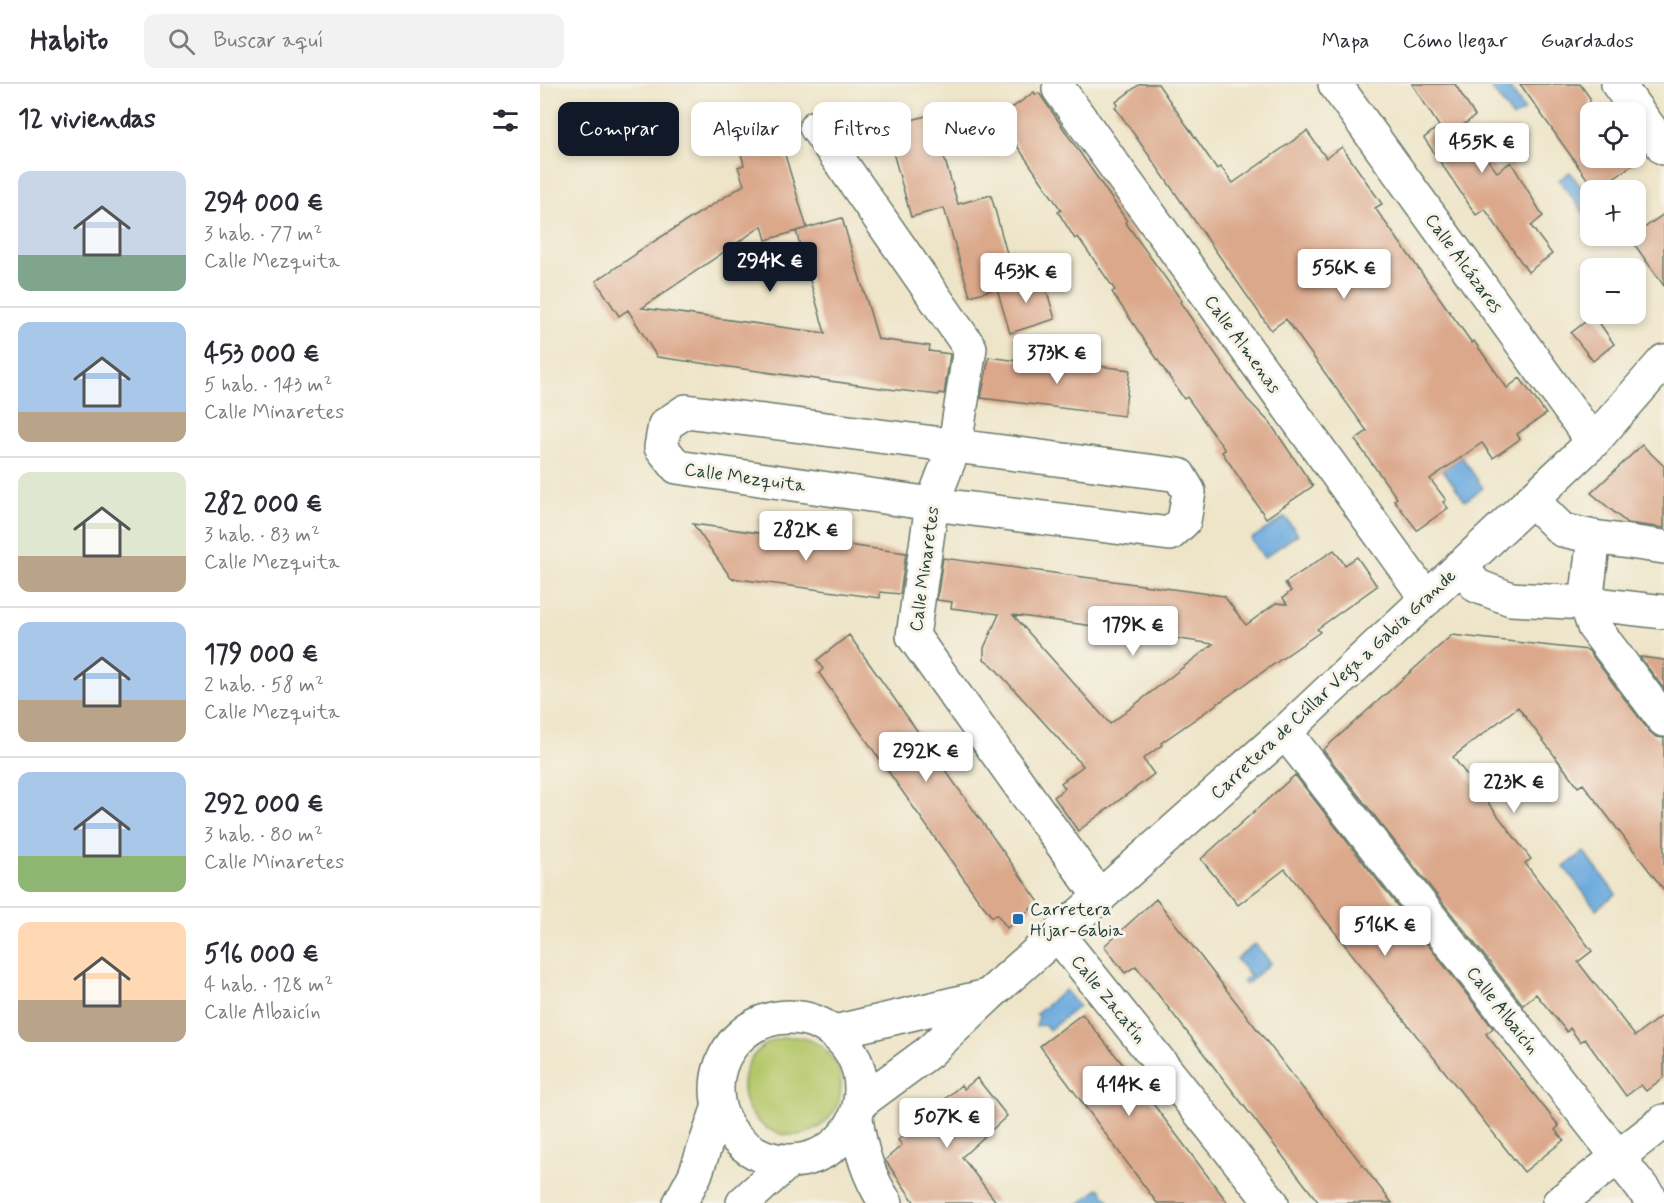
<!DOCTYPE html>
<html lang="es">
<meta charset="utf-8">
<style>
:root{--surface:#fff;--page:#f2f2f3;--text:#2b2b33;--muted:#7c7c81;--line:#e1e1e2;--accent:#111827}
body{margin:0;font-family:Mynerve,sans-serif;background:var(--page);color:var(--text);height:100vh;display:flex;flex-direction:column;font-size:22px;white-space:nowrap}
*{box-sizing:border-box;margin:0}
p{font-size:20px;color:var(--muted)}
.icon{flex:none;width:33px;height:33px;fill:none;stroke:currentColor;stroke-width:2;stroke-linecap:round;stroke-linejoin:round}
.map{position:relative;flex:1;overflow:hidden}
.side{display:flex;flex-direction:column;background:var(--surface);width:540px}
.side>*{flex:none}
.banner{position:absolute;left:18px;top:18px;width:570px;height:54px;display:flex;gap:12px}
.controls{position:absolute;left:1040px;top:18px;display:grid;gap:12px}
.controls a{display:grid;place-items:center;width:66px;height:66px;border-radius:12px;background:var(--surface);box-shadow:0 3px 9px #0003;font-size:30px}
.price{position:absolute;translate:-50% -51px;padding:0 14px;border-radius:6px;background:#fff;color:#222;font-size:20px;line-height:39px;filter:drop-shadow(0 2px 3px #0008)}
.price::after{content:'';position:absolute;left:50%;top:36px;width:18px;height:14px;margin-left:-9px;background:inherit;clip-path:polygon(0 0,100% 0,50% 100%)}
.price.current{background:var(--accent);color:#fff}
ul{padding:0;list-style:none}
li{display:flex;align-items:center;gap:18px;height:150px;padding:0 18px}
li+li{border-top:2px solid var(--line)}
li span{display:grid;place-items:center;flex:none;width:168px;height:120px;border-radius:12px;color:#555}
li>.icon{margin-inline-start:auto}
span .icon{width:72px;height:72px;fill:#fffc;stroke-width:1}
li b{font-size:26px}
h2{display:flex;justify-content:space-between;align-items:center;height:72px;padding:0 18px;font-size:26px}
.tag{padding:0 21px;border-radius:12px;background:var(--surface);box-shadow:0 3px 9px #0003;font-size:21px;line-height:54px}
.tag.current{background:var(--accent);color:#fff}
header{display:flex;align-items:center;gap:36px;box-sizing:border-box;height:84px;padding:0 30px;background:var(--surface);border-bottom:2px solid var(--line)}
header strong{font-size:28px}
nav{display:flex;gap:33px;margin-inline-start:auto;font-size:21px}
.search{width:420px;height:54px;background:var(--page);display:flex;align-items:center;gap:15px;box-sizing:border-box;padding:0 21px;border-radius:12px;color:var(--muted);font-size:22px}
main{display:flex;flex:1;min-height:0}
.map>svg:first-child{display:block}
.green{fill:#b6c76a;stroke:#6a824f;stroke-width:1.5}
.water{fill:#6caade;stroke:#467489;stroke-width:1.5}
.building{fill:#dba88b;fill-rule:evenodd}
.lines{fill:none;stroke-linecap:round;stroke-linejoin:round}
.minor-casing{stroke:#677868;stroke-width:36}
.minor{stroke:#fff;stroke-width:33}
.poi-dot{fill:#1f6fb2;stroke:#f7f3e8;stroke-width:2}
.labels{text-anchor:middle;stroke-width:6;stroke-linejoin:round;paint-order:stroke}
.street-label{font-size:18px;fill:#1f3d34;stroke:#f7f3e8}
.poi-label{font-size:18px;fill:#1f3d34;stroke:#f7f3e8;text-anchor:start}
</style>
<header>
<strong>Habito</strong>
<div class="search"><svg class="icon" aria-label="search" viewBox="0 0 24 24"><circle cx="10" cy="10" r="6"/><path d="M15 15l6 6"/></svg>Buscar aquí</div>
<nav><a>Mapa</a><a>Cómo llegar</a><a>Guardados</a></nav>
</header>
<main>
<section class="side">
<h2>12 viviendas<svg class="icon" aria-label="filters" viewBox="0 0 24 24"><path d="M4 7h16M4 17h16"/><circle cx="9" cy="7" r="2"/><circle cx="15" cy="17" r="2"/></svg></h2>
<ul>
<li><span style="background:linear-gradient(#c9d6e8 70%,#7fa58c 0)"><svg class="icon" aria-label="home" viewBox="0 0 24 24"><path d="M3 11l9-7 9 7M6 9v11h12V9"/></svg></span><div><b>294 000 €</b><p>3 hab. · 77 m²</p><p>Calle Mezquita</p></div></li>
<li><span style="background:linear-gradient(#a9c7e8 75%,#b9a48a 0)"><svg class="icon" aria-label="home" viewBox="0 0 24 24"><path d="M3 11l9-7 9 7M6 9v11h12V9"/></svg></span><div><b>453 000 €</b><p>5 hab. · 143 m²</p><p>Calle Minaretes</p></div></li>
<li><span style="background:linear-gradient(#dfe7d0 70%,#b9a48a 0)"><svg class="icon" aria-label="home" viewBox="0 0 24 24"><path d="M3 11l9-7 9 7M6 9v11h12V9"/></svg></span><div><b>282 000 €</b><p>3 hab. · 83 m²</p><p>Calle Mezquita</p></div></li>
<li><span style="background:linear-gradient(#a9c7e8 65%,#b9a48a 0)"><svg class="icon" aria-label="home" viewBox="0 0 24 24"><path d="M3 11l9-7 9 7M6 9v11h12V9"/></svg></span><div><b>179 000 €</b><p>2 hab. · 58 m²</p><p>Calle Mezquita</p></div></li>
<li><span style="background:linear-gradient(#a9c7e8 70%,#8fb573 0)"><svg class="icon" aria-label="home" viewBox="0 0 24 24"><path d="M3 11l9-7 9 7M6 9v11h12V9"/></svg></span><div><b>292 000 €</b><p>3 hab. · 80 m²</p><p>Calle Minaretes</p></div></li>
<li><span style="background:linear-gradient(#ffd9b3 65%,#b9a48a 0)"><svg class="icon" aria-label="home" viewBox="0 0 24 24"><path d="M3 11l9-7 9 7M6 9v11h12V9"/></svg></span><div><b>516 000 €</b><p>4 hab. · 128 m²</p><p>Calle Albaicín</p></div></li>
</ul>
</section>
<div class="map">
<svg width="1124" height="1119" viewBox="0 0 1124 1119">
<rect width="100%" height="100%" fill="#f7f3e8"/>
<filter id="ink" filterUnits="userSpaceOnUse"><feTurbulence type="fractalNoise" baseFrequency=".0167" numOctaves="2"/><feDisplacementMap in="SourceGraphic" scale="12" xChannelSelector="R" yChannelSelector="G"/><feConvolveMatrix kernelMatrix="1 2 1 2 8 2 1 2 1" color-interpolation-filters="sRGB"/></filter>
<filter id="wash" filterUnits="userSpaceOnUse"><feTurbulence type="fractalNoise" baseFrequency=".008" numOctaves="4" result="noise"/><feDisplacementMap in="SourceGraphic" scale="24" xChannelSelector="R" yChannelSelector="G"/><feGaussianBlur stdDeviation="1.35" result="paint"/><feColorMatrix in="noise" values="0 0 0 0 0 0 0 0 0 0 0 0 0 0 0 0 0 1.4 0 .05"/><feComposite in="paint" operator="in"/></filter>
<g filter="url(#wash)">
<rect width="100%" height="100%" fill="#eee5c9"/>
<path class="green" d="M203 1002a49 49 0 1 1 98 0a49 49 0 1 1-98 0Z"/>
<path class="water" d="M967 0 985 26 973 34 949 1Z
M1030 88 1050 115V127L1045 131 1019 96Z
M922 373 943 404 925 417 903 386Z
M745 433 758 450 724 474 711 455Z
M1044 768 1076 810 1056 825 1024 783Z
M715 860 731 879 706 901 703 897 710 891 696 875Z
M525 906 539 922 509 946 505 941 496 942 499 933 496 930Z
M559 1104 571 1119H540Z"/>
<g id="blocks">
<path class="building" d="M600 0H618L677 85 681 83 693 99 767 47 786 74 802 63 842 120 835 124 932 259 934 257 967 304 980 294 1006 330 977 350 980 355 953 374 942 359 890 395 906 416 903 418 908 424 877 446 854 416 857 414 815 356 827 347 746 235 731 246 575 23 578 21 576 18Z
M872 0H915L935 32 922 42 957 88 971 78 1003 132 991 142 1012 170 988 188 945 125 936 131 884 54 899 42Z
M980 0H1040L1050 14V74H1103L1055 106Z
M494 8 496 11 499 9 587 137 585 138 642 217 640 218 677 272 707 315 730 339 773 402 726 434 682 368 685 366 647 313 644 315 572 208 575 206 538 153 535 155 518 128 521 126 458 34Z
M386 32 390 48 396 46 418 120 451 111 475 199 430 212 404 124 371 133 346 43Z
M239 51 267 144 226 156 222 142 102 224 285 249 256 147 302 134 338 255 390 262 389 267 410 270 404 310 399 309V311L340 304 117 273 88 226 79 232 56 197 96 170 97 168 204 101 198 83 204 81 200 66Z
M1124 130V202L1090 154Z
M502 191 515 235 470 249 457 205Z
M1054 231 1074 260 1053 277 1031 249Z
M477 272 590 286 584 332 441 314 449 273 479 277Z
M1102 361 1124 382V444L1087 439 1051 409Z
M153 440 366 469 360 510 340 508V514L191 494Z
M794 466 805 481 817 473 837 502 777 545 780 548 621 659 622 661 603 675 614 690 538 747 514 713 525 704 521 699 543 682 452 581 444 575V564L459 530 411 524 412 518 397 516 403 474 684 512 706 541 736 519 747 520 743 514 751 507 745 499ZM473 531 568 544 673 560 570 640Z
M309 551 499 818 467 844 457 830 452 833 438 815 279 589 283 585 277 576Z
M912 551 1048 566 1109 647 1116 653 1124 654V806L1043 700 1038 703 978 623 913 673 991 775 985 779 1052 867 1038 878 1095 952 1124 930V993L1106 1007 1101 1001 1086 1012 1045 955 1040 958 1030 944 1027 948 996 910 983 921 783 666Z
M1100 573 1124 576V605Z
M755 691 953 944 946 950 1019 1042 1015 1046 1024 1056 984 1088 745 785 698 821 661 775Z
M616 815 706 931 852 1119H779L596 882 585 889 564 862Z
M542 930 589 988 688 1119H617L500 962Z
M437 994 467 1032 422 1073 457 1119H375L345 1076 362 1061 358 1056 421 1001 424 1005Z"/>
</g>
</g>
<g filter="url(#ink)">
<use href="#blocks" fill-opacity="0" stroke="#677868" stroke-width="1.5"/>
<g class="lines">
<defs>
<path id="minor" d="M795 0 1053 358
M1078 0 1124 64
M519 5 887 515
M276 43 430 264 415 361 392 420 373 552 560 813
M146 327 639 391 649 408 644 437 630 450 392 420 137 383 121 363 125 341Z
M992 416 1022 446 1054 453 1124 463
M1054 453 1046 519 1054 543 1124 636
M920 482 937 502 971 515 1046 519 1124 528
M745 648 1114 1119
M518 851 732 1119
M177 1005a72 72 0 1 1 144 0a72 72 0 1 1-144 0Z
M294 948 447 912
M320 1019 389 968 449 911 745 648 1053 358 1124 277
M316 1034C320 1065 328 1093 346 1119
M140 1119 155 1091 179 1022
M203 1119 248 1078
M1019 1119 1124 1037"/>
</defs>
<use href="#minor" class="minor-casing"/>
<use href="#minor" class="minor"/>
</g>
</g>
<rect class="poi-dot" x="472" y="829" width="12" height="12" rx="3"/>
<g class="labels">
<g class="street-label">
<text transform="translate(924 179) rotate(54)" y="6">Calle Alcázares</text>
<text transform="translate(703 260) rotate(54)" y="6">Calle Almenas</text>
<text transform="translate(205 393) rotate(8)" y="6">Calle Mezquita</text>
<text transform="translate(384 485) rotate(-82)" y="6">Calle Minaretes</text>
<text transform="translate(793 600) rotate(-43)" y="6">Carretera de Cúllar Vega a Gabia Grande</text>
<text transform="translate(569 915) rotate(51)" y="6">Calle Zacatín</text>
<text transform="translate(963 926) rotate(52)" y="6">Calle Albaicín</text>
</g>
<g class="poi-label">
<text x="490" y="831">Carretera<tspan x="490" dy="21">Híjar-Gabia</tspan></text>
</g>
</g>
</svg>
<div class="controls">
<a><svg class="icon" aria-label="locate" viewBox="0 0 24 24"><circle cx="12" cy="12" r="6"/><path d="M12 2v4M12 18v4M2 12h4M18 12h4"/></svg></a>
<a>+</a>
<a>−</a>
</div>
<b class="price" style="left:942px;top:90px">455K €</b>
<b class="price current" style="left:230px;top:209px">294K €</b>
<b class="price" style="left:804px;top:216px">556K €</b>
<b class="price" style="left:486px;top:220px">453K €</b>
<b class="price" style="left:517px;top:301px">373K €</b>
<b class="price" style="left:266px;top:478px">282K €</b>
<b class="price" style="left:593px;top:573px">179K €</b>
<b class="price" style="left:386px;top:699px">292K €</b>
<b class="price" style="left:974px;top:730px">223K €</b>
<b class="price" style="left:845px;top:873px">516K €</b>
<b class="price" style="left:589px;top:1033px">414K €</b>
<b class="price" style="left:407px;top:1065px">507K €</b>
<div class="banner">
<a class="tag current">Comprar</a>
<a class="tag">Alquilar</a>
<a class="tag">Filtros</a>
<a class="tag">Nuevo</a>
</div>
</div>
</main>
